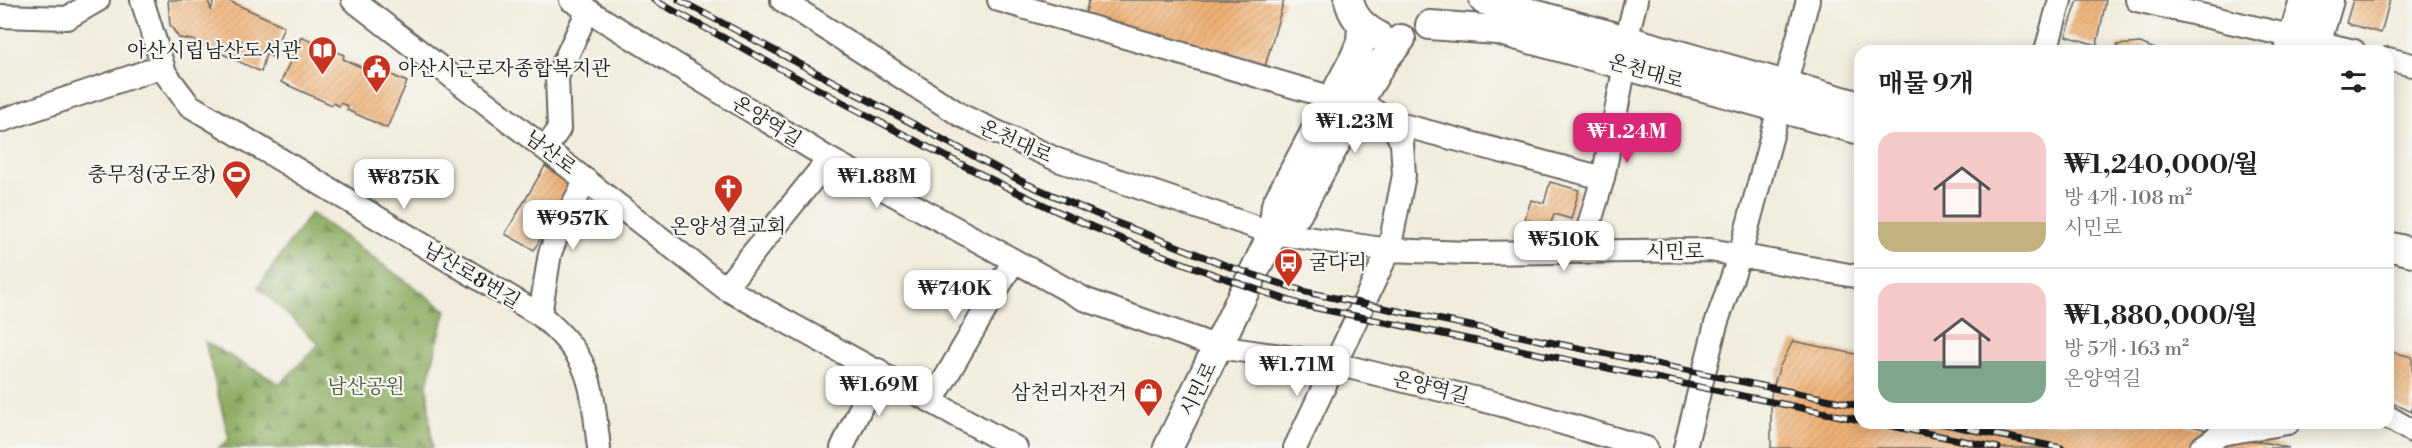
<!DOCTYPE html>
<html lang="ko">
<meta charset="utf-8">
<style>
:root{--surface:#fff;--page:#f6f6f6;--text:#222;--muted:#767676;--line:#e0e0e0;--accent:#db2777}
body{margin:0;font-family:"Libre Bodoni","Noto Serif KR",serif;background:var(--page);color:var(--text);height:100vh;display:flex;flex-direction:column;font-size:22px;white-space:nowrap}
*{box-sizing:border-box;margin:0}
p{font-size:20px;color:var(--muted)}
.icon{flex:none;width:33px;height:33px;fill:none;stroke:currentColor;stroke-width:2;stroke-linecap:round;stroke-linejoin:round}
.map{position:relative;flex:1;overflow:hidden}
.side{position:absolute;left:1854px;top:45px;width:540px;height:384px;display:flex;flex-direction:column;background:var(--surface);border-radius:18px;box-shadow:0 3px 15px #0003}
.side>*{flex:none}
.price{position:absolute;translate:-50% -51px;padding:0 14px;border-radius:12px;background:#fff;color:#222;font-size:20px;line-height:39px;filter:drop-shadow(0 2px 3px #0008)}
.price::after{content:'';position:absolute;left:50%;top:36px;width:18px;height:14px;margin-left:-9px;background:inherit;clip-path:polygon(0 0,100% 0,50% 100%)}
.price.active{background:var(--accent);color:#fff}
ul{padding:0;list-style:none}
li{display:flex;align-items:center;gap:18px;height:150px;padding:0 24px}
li+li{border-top:2px solid var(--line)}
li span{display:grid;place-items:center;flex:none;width:168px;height:120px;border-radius:18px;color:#555}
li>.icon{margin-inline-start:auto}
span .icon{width:72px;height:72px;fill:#fffc;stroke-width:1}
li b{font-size:26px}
h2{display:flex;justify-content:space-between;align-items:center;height:72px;padding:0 24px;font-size:26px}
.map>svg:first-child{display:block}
.forest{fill:url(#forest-firs);stroke:#54643e;stroke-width:1.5}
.building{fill:url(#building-hatch)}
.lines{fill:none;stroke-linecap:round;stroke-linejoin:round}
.minor-casing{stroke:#67655f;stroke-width:26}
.major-casing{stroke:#67655f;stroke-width:32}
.minor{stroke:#fff;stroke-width:22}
.major{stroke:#fff;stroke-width:28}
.rail-casing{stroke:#1c1c1c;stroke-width:7}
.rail{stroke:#f6f6f2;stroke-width:4.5;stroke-dasharray:14;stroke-linecap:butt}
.labels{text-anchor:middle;stroke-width:4.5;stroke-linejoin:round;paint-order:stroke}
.poi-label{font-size:20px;fill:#1c1c1c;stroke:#f6f6f2;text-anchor:end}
.street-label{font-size:20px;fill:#1c1c1c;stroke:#f6f6f2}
.park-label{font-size:20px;fill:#505838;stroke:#f6f6f2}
</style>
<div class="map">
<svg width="2412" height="448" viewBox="0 0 2412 448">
<defs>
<pattern id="forest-firs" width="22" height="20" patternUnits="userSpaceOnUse" patternTransform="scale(1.5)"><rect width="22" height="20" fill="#8cac60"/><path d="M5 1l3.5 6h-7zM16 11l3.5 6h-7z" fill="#728b4e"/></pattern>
<pattern id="building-hatch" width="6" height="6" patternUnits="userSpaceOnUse" patternTransform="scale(1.5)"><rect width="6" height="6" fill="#eeb074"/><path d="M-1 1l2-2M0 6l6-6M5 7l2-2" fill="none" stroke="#cc9764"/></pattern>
</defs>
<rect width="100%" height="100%" fill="#f6f6f2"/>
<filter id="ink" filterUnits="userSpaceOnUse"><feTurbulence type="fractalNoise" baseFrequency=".0167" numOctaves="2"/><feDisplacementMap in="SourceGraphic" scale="12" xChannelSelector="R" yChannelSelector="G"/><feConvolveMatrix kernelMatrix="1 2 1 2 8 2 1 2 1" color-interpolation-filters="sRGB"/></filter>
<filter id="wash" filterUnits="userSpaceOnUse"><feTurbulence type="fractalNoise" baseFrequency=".008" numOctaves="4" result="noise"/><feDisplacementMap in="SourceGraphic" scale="24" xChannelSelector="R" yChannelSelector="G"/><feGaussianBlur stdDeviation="1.35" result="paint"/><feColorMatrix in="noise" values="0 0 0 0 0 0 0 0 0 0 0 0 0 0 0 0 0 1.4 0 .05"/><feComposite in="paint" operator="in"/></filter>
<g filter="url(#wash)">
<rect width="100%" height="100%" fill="#f1ecdb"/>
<path class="forest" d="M311 213 446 310 427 384 432 448H218L229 439 205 342 280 384 319 344 258 287Z"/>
<g id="blocks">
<path class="building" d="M168 0H208L211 10 214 0H227L284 26 272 57 266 54 261 72 193 40 179 38 170 25Z
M1089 0H1284L1264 70 1084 18Z
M2078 0H2106L2097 45 2066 36Z
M2353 0H2390L2381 33 2346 23Z
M301 37 344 55 343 59 363 68 365 63 407 82 387 128 347 110 348 106 340 103 339 106 333 103 332 105 281 82Z
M2140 43 2160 51H2118L2117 45Z
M545 166 576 186 569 198 564 196 534 250 505 234Z
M1550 182 1579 190 1571 219 1554 214 1550 226 1525 219 1531 200 1544 203Z
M1793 341 1860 355V423H2177L2289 448H1771V395L1779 368Z
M2388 351 2412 357V412L2388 401Z"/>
</g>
</g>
<g filter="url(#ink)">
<use href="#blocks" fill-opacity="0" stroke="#67655f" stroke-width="1.5"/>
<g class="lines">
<defs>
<path id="minor" d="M142 0 165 73 189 105 540 315C593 359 591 383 599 448
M353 0 725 288 1016 448
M571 0 829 159 1084 299 1218 347 1336 364 1502 405 1646 448
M782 0 962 116 1058 160 1273 233 1389 250 1467 253 1710 250 1860 277
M999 0 1333 98
M2137 0 2354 51
M0 16 67 18 98 0
M1626 41 1636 0
M2046 51 2060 0
M2388 59 2412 65
M1359 101 1391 122 1603 178
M0 121 163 66
M546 148 559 129 557 77 588 10
M1581 252 1603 178 1625 65
M725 288 829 159
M540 315 550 253 558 233 586 180
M932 401 1013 262
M2388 417 2412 431
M842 448 878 370
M1295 448 1389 250 1404 175 1402 143 1391 122
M1685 448 1716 324 1740 255 1808 0
M2201 448 2221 434 2288 423"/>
<path id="major" d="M1349 0C1352 17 1363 27 1377 35
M1484 0 1860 106
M1430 25 1497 30 1860 130
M2289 51 2304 0
M2314 51 2329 0
M1273 233 1297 214 1359 101 1383 61 1401 39
M2388 246 2412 252
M1168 448 1273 233 1276 205 1355 57 1361 42 1362 25"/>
</defs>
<use href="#minor" class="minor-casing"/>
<use href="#major" class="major-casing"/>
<use href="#minor" class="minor"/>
<use href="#major" class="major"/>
<defs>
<path id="rail" d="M654 0C776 66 898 134 1023 195 1112 239 1207 273 1302 305L1860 420
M679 0 1027 184 1115 222 1230 267 1306 292 1860 406
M1877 423 1998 448
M1940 423 2061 448"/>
</defs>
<use href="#rail" class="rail-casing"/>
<use href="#rail" class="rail"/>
</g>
</g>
<defs>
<symbol id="library-pin" viewBox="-11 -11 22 30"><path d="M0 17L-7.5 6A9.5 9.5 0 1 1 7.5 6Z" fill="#c8321e" stroke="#f6f6f2"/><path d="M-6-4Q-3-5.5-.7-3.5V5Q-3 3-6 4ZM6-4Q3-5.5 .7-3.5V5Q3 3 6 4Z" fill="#fff"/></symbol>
<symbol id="civic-pin" viewBox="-11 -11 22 30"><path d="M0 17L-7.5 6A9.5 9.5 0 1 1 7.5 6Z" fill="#c8321e" stroke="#f6f6f2"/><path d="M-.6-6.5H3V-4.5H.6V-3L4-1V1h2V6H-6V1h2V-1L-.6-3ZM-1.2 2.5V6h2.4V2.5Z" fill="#fff"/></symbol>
<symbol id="stadium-pin" viewBox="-11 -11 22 30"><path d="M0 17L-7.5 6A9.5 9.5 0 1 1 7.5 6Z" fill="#c8321e" stroke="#f6f6f2"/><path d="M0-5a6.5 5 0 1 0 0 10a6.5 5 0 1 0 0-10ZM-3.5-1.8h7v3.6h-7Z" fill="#fff"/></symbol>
<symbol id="church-pin" viewBox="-11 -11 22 30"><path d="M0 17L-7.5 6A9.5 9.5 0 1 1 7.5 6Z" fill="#c8321e" stroke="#f6f6f2"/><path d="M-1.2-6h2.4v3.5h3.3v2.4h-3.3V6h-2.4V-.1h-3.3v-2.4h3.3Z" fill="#fff"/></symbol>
<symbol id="bus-pin" viewBox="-11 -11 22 30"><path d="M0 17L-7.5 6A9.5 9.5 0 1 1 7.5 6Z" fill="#c8321e" stroke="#f6f6f2"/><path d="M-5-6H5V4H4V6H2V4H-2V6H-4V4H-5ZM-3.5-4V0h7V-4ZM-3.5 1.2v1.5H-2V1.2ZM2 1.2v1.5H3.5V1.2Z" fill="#fff"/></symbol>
<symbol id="shop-pin" viewBox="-11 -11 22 30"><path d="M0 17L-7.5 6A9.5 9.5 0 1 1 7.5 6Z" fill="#c8321e" stroke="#f6f6f2"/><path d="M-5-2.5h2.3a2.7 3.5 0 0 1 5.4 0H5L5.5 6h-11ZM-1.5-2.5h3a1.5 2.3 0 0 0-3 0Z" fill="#fff"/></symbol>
</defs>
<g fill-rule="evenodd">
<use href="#library-pin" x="306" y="34" width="33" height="45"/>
<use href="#civic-pin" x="360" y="52" width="33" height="45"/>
<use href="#stadium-pin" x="220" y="158" width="33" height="45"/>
<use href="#church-pin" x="712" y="172" width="33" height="45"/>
<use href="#bus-pin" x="1272" y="246" width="33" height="45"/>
<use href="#shop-pin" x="1132" y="376" width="33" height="45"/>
</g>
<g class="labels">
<g class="poi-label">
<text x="301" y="57">아산시립남산도서관</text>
<text x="398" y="75" text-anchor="start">아산시근로자종합복지관</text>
<text x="216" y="181">충무정(궁도장)</text>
<text x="728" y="233" text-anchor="middle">온양성결교회</text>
<text x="1309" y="269" text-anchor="start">굴다리</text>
<text x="1127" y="399">삼천리자전거</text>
</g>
<g class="street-label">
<text transform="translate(1646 71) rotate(16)" y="7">온천대로</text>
<text transform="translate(767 121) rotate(32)" y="7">온양역길</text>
<text transform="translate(1016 141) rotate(24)" y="7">온천대로</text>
<text transform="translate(551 152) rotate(38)" y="7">남산로</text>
<text x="1675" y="258">시민로</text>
<text transform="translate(472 275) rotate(31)" y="7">남산로8번길</text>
<text transform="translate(1431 387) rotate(14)" y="7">온양역길</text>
<text transform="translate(1198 389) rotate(-64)" y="7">시민로</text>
</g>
<g class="park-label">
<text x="366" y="393">남산공원</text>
</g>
</g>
</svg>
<b class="price" style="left:1355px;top:154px">₩1.23M</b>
<b class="price active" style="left:1627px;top:164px">₩1.24M</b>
<b class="price" style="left:877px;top:209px">₩1.88M</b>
<b class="price" style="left:404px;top:210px">₩875K</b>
<b class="price" style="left:573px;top:251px">₩957K</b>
<b class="price" style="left:1564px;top:272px">₩510K</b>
<b class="price" style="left:955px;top:321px">₩740K</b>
<b class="price" style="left:1297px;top:397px">₩1.71M</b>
<b class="price" style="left:879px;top:417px">₩1.69M</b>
<section class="side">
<h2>매물 9개<svg class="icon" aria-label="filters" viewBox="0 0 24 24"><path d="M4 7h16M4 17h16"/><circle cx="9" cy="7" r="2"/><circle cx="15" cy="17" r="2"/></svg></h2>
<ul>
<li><span style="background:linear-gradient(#f6c9c9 75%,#c2b280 0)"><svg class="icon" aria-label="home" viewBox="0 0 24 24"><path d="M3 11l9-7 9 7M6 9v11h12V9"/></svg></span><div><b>₩1,240,000/월</b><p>방 4개 · 108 m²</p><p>시민로</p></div></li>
<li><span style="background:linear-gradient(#f6c9c9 65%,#7fa58c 0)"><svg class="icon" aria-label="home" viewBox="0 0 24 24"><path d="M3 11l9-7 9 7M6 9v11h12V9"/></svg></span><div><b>₩1,880,000/월</b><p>방 5개 · 163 m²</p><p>온양역길</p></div></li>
</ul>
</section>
</div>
